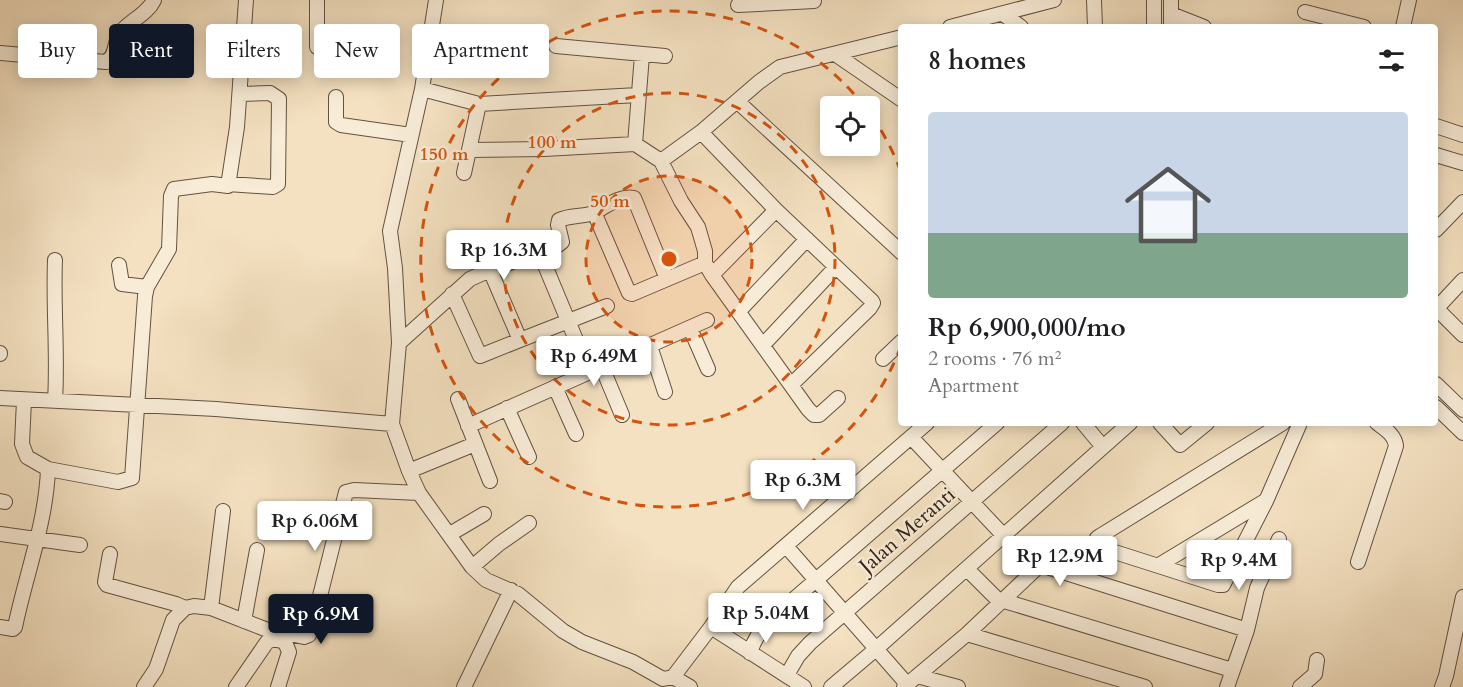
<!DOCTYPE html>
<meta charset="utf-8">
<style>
:root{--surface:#fff;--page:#f6f6f6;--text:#202124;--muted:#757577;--line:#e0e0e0;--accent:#111827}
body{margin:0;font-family:Cardo,serif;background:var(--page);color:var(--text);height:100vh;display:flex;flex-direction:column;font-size:22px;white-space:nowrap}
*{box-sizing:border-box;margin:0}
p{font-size:20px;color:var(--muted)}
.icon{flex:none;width:33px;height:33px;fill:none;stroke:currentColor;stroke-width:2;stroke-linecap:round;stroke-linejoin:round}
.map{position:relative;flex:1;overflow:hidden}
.sheet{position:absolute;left:898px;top:24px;width:540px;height:402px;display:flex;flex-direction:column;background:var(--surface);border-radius:6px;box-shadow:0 3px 15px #0003}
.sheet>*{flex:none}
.banner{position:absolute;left:18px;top:24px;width:570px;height:54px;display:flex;gap:12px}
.controls{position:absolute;left:820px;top:96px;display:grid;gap:12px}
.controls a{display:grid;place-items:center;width:60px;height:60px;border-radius:6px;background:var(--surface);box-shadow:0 3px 15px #0003;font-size:30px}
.price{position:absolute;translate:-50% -51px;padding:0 14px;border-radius:6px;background:#fff;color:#222;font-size:20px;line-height:39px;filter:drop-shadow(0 2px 3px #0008)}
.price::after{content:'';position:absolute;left:50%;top:36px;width:18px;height:14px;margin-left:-9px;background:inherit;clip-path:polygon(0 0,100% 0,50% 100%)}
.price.selected{background:var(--accent);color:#fff}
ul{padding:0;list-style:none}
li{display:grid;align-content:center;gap:12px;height:318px;padding:0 30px}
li+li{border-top:2px solid var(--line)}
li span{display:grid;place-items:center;height:186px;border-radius:6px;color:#555}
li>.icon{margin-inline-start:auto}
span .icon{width:108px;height:108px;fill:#fffc;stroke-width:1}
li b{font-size:26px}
h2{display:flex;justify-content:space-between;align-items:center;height:72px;padding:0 30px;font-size:26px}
.tag{padding:0 21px;border-radius:6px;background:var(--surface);box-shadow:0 3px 15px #0003;font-size:21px;line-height:54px}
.tag.selected{background:var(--accent);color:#fff}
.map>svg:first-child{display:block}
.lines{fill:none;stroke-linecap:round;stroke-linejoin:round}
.minor-casing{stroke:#635142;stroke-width:16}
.minor{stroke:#f8ecd7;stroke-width:14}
.ring{fill:none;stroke:#d6530d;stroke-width:3;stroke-dasharray:10 8}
.labels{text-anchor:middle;stroke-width:5;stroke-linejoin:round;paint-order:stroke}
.street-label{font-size:21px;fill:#332118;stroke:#f8ecd7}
.centre{fill:#d6530d;stroke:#f8ecd7;stroke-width:3}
.ring-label{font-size:18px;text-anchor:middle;font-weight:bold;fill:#d6530d;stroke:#f8ecd7;stroke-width:5;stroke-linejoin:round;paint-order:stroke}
</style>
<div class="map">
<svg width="1463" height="687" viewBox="0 0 1463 687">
<rect width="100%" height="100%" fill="#f4e1c1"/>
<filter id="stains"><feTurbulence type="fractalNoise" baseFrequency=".00333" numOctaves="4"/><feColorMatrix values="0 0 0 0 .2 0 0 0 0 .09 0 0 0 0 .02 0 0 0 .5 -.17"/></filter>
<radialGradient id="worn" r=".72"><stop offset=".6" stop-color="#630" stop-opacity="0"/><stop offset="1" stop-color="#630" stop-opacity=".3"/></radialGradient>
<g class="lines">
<defs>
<path id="minor" d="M436 0 422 89 390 231 395 268 399 343 392 424 409 471 419 493 472 567 486 580 518 594 563 631 582 642 633 662 663 679 673 677 711 627 738 587 927 423
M1094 0 1095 27
M1154 0V27
M738 5 814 1
M1305 12 1364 27
M1003 14 1021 27
M1171 14 1204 27
M950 27 1054 0
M1171 27V0
M1403 27 1409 0
M556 46 665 56
M317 47V0
M0 53 106 62C117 56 114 42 120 33 130 20 147 15 154 0
M835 54 902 100
M422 89 479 104 638 95
M336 97V122L341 125 411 135
M738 102 902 253
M1436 126 1463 135
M701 132 776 210 872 301 873 303 870 308 792 384
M635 144 642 55
M470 150 544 149 635 144 661 161 681 201 698 227 705 251V263L712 275 808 409 814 415H819L838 398
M1436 155 1463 163
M661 161 701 132 759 82 780 67 902 37
M464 173 479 104
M228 184 273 187 278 184 279 99 270 93 240 94
M594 212 629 293 632 294 705 263
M1436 230 1463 202
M539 251 579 347
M55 260C53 307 58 354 55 401
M119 265 122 284 147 287
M712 275 776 210
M452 294 480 356 520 340 490 270
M1436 308 1463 335
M1436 309 1463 280
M739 311 807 239
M690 328 708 369
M520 340 607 306
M399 343 470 279 490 270 558 245 562 242 558 225 559 220C570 215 582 217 593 213 605 207 620 195 634 198L667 279
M763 345 836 267
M650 346 665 392
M0 353V354
M883 359 902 341
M602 367 622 415
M1436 384 1463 410
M555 387 576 434
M0 398 216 409 392 424
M458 399 490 481
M24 400 22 444 27 457 48 469 118 482 132 478 145 296 147 287 169 249 171 196 174 189 212 184 228 186 237 127 246 0
M1436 407 1463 433
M507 408 529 457
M1083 423 1103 447
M1160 423 1180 445 1207 423
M1283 423 1100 536 1097 538 1096 544 1099 547 1218 585H1223L1266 501 1300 423
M468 426 707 320
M911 437 1004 536
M409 471 475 444
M0 501 5 502
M0 534 80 545
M450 534 484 514
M786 546 907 684
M110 554 105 582 107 585 176 604 185 608
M1358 562 1396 446C1395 435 1385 429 1377 423
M1159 565 1265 501
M472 567 499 544 529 523
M967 569 1000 602
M1001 600 1232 670
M211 608 223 511
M244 621 257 550
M0 627 13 629 15 627C26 574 46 523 48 469
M711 627 804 687
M967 634 1145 687
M750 653C754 639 761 630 771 619L997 423
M787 675 798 656 810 643 1062 423
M917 676 958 687
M673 677 690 687
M144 687 156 669 173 620 185 608 194 606 211 608 265 629 304 637 309 635 316 612 346 492 354 490 419 493
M236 687 267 642 274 639 285 642 289 652 278 687
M464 687 511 590
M831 687 876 649 1130 423
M904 687 967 634 1038 567 1044 566 1247 630
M1227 687 1247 630 1257 588 1279 539
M1300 687 1315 674 1317 660
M1442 687 1446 676 1463 597"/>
</defs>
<use href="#minor" class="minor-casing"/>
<use href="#minor" class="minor"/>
</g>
<circle cx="669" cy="259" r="83" fill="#d6530d" fill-opacity=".12"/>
<g class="ring">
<circle cx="669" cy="259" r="83"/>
<circle cx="669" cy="259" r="166"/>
<path d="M901 346A248 248 0 1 1 864 106M871 115A248 248 0 0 1 901 172"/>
</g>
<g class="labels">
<g class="street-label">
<text transform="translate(907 530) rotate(-41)" y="7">Jalan Meranti</text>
</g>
</g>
<circle cx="669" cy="259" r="9" class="centre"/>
<g class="ring-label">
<text x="552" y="148">100 m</text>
<text x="444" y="160">150 m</text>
<text x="610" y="207">50 m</text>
</g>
<rect width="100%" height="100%" filter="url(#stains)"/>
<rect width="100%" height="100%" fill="url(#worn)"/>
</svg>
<div class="controls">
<a><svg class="icon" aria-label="locate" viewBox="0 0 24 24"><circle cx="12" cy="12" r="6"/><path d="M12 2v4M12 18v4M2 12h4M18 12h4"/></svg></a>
</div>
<b class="price" style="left:504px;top:281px">Rp 16.3M</b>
<b class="price" style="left:594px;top:387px">Rp 6.49M</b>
<b class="price" style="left:803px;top:511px">Rp 6.3M</b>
<b class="price" style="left:315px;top:552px">Rp 6.06M</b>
<b class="price" style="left:1060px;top:587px">Rp 12.9M</b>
<b class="price" style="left:1239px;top:591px">Rp 9.4M</b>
<b class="price" style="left:766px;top:644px">Rp 5.04M</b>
<b class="price selected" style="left:321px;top:645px">Rp 6.9M</b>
<div class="banner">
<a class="tag">Buy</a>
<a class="tag selected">Rent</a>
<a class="tag">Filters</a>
<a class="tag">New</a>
<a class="tag">Apartment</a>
</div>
<section class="sheet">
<h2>8 homes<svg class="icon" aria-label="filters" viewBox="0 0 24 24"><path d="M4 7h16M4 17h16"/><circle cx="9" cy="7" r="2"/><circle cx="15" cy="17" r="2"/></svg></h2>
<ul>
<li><span style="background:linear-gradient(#c9d6e8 65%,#7fa58c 0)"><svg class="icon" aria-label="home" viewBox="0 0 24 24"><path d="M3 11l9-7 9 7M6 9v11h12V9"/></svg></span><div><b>Rp 6,900,000/mo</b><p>2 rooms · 76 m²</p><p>Apartment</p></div></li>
</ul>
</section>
</div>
